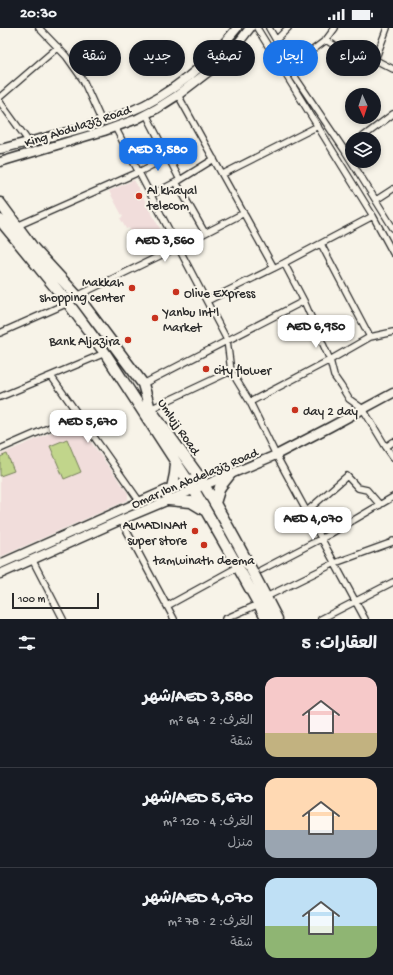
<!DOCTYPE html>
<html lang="ar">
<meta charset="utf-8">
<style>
:root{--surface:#171b24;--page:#20242c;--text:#f1f3f6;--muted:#9ea1a6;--line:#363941;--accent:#1a73e8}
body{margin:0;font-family:"Gochi Hand","Playpen Sans Arabic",sans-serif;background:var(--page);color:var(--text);direction:rtl;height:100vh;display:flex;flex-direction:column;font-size:15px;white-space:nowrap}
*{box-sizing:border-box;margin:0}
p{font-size:13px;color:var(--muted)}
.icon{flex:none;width:22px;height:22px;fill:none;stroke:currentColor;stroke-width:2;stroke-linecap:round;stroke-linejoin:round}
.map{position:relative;height:591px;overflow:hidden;direction:ltr}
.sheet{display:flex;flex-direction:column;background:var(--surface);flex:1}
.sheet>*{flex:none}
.guide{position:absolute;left:12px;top:12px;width:369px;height:36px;direction:rtl;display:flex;gap:8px}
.needle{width:26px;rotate:177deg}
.fabs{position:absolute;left:345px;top:60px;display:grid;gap:8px}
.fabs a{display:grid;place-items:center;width:36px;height:36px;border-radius:50%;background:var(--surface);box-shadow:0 2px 6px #0003;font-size:20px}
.scale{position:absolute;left:12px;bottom:10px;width:87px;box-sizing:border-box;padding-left:4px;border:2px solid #2b2b2b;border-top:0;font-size:11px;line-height:14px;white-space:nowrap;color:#2b2b2b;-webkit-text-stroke:3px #f7f3e8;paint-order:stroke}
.price{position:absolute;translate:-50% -34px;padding:0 9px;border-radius:8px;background:#fff;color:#222;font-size:13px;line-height:26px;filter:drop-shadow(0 1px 2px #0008)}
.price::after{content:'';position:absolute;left:50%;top:24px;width:12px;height:9px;margin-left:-6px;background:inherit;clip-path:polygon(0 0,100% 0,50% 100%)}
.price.active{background:var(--accent);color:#fff}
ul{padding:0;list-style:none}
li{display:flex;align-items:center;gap:12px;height:100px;padding:0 16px}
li+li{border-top:1px solid var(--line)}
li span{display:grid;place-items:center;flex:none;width:112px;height:80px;border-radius:12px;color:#555}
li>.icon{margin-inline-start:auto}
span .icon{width:48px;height:48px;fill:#fffc;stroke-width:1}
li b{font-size:17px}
h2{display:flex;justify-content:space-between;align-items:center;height:48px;padding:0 16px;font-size:17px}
.chip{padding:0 14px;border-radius:18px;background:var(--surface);box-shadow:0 2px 6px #0003;font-size:14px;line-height:36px}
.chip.active{background:var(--accent);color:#fff}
.status{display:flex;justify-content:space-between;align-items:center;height:28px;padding:0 20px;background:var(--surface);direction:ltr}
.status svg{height:11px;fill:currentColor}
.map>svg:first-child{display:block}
.built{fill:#f1dddb}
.green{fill:#c1d58b;stroke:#76805b}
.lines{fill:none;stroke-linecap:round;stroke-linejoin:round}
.street-casing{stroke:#2b2b2b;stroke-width:8}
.secondary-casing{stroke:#2b2b2b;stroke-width:11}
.highway-casing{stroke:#2b2b2b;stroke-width:13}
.street{stroke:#f7f3e8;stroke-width:5.5}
.secondary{stroke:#f7f3e8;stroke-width:8}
.highway{stroke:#f7f3e8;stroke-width:10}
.poi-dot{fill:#c8321e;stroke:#f7f3e8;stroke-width:1.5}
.labels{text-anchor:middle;stroke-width:4;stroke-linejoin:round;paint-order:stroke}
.street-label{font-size:13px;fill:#2b2b2b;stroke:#f7f3e8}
.poi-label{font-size:13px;fill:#2b2b2b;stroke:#f7f3e8;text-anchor:start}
</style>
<div class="status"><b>20:30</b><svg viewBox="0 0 49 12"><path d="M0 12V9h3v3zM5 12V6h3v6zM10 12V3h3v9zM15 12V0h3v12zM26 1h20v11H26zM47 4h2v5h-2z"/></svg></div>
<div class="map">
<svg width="393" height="591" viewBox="0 0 393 591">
<rect width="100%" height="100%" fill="#f7f3e8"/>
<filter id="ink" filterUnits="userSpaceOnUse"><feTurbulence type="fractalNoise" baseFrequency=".025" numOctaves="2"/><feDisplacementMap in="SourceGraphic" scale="8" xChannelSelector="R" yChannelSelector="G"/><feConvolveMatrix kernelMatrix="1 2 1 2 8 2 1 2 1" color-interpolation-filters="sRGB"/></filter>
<g filter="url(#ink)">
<path class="built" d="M134 152 167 214 143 226 129 200 126 201 120 190 123 189 109 163Z
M73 395 80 399 128 465V472L0 529V427Z"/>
<path class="green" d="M67 411 81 444 64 451 50 418Z
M7 426 14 443 0 448V429Z"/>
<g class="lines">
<defs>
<path id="street" d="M39 0 66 28 83 52 102 94
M257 0 373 188 393 225
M269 0 276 12 289 40 345 123 393 200
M276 12 288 0
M326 12 353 30 360 24 393 41
M375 32 387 0
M289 40 326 12 335 0
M178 67 274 240
M0 69 58 19
M0 74 29 114
M146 86 180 152
M115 99 227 312 231 343 250 374 276 427 365 591
M360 111 393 86
M345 123 352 117
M223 146 318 98
M176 154 205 205
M151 167 180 152 214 131
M376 172 393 161
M17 198 139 144 168 129
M321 216 370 309 330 332 334 348 341 358 349 371 363 381 386 419 393 414
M77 268 178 219 244 185
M207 273 284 235 373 188
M0 305 68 275
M370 309 393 304
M51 348 140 474
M143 356 304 273
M0 369 105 325
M250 374 330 332 304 273 284 235
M150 381 231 343
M386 419 393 429
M0 421 78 387
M307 483 347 448 358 460 367 462 380 477
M121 492 174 591
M32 531 63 591
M261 542 330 506 393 469
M266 569 335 535 393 514V513
M167 578 238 539
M225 591 259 576
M321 591 393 554"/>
<path id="secondary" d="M0 121C43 110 88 101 129 84 171 67 209 35 237 0
M0 134 104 103 137 91 156 81 178 67 208 44 233 22 250 0
M0 536 193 450
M0 546 121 492 276 427 330 399 393 365"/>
<path id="highway" d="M0 175 34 221 77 268 143 356 150 381 198 447C227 494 252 542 277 591
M0 192 68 275 105 325 194 462 238 539 267 591
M172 460 175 446 176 435
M168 472 191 474 206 483
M215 475 220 459 231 445"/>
</defs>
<use href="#street" class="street-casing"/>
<use href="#secondary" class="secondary-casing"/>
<use href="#highway" class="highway-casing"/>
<use href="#street" class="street"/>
<use href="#secondary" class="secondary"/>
<use href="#highway" class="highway"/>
</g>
</g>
<g class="poi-dot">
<circle cx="139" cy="168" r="4"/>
<circle cx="132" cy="260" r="4"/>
<circle cx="176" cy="264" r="4"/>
<circle cx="155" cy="290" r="4"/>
<circle cx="128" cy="312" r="4"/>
<circle cx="206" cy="341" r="4"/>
<circle cx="295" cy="382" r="4"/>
<circle cx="195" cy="503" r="4"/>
<circle cx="204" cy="517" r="4"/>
</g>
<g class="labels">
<g class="street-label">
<text transform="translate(77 97) rotate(-18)" y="5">King Abdulaziz Road</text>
<text transform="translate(180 398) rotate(56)" y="5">Umlujj Road</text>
<text transform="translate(194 449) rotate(-23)" y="5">Omar Ibn Abdelaziz Road</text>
</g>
<g class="poi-label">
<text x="147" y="166">Al khayal<tspan x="147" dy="15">telecom</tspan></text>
<text x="124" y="258" text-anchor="end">Makkah<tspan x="124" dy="15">shopping center</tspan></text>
<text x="184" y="269">Olive Express</text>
<text x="163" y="288">Yanbu Int'l<tspan x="163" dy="15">Market</tspan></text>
<text x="120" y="317" text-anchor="end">Bank Aljazira</text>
<text x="214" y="346">city flower</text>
<text x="303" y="387">day 2 day</text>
<text x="187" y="501" text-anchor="end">ALMADINAH<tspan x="187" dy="15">super store</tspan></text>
<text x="204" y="536" text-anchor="middle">tamwinath deema</text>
</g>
</g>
</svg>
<div class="fabs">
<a><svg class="needle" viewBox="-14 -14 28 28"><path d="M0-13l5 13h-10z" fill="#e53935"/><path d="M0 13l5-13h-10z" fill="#9ea1a6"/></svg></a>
<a><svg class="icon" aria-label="layers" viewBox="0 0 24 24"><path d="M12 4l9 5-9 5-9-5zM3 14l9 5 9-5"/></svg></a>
</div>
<div class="scale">100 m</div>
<b class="price active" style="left:158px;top:144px">AED 3,580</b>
<b class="price" style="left:165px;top:235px">AED 3,560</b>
<b class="price" style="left:316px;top:321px">AED 6,950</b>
<b class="price" style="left:88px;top:416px">AED 5,670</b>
<b class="price" style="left:313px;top:513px">AED 4,070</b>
<div class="guide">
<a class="chip">شراء</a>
<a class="chip active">إيجار</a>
<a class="chip">تصفية</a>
<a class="chip">جديد</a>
<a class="chip">شقة</a>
</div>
</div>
<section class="sheet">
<h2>العقارات: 5<svg class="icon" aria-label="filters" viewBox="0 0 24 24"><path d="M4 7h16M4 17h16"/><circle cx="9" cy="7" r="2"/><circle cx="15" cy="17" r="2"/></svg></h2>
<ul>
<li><span style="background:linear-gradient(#f6c9c9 70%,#c2b280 0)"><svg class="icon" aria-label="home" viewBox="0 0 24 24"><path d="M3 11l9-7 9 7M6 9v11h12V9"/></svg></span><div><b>AED 3,580/شهر</b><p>الغرف: 2 · 64 m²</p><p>شقة</p></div></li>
<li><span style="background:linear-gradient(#ffd9b3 65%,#9aa5b1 0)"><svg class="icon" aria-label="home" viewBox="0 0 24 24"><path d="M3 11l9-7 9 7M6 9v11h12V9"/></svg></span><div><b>AED 5,670/شهر</b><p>الغرف: 4 · 120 m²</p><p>منزل</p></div></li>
<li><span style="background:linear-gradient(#bfe0f5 60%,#8fb573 0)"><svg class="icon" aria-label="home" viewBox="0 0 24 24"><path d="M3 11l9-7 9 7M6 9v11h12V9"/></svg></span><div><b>AED 4,070/شهر</b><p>الغرف: 2 · 78 m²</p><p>شقة</p></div></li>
</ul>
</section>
